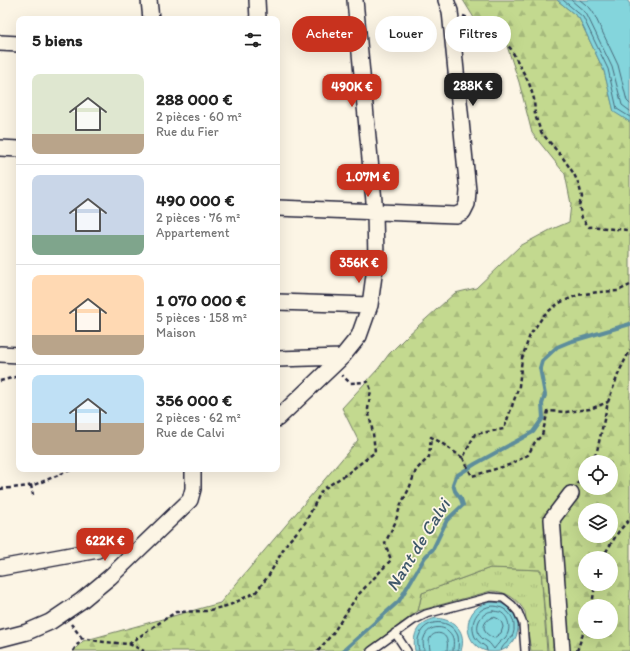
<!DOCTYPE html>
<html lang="fr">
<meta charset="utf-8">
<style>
:root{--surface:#fff;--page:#f2f2f2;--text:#222;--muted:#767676;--line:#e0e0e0;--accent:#c8321e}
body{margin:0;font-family:Itim,sans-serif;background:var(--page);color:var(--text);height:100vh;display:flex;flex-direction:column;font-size:15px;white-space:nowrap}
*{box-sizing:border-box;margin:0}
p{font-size:13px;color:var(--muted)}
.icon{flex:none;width:22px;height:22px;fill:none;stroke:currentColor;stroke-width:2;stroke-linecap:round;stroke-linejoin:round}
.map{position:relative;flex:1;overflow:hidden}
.sheet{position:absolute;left:16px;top:16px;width:264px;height:456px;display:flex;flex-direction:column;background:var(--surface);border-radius:8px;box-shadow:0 4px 16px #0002}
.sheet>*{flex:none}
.hud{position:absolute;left:292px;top:16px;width:278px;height:36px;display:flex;gap:8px}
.tools{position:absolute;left:578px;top:455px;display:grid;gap:8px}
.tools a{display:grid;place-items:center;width:40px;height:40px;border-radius:50%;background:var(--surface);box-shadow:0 4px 16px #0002;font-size:20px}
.price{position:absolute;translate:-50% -34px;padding:0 9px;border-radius:8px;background:var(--accent);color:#fff;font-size:13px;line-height:26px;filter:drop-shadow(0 1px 2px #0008)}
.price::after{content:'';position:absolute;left:50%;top:24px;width:12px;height:9px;margin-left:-6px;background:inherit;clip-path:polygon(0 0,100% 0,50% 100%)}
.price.current{background:#222;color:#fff}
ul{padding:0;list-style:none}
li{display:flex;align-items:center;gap:12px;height:100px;padding:0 16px}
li+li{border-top:1px solid var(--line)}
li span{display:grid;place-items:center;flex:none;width:112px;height:80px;border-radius:8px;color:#555}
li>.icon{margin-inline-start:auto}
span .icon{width:48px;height:48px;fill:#fffc;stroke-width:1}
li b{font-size:17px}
h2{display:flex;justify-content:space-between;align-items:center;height:48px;padding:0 16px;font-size:17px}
.pill{padding:0 14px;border-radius:18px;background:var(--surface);box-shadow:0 4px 16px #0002;font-size:14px;line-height:36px}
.pill.current{background:var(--accent);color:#fff}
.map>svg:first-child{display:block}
.grass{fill:url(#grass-tufts);stroke:#727e65}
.forest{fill:url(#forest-firs);stroke:#727e65;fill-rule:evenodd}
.water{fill:#84d5dc;stroke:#5d8d9c}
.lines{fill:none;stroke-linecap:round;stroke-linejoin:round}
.shore{stroke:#496a7b;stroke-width:1}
.stream{stroke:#5d8d9c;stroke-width:4}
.service-casing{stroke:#22223b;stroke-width:10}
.minor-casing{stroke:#22223b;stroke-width:18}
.path{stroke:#22223b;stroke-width:2.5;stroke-dasharray:4 3;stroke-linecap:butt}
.service{stroke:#fcf5e5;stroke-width:7}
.minor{stroke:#fcf5e5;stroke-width:15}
.labels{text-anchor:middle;stroke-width:3.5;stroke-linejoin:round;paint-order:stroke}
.water-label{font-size:18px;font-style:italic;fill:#3f586b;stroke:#fcf5e5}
</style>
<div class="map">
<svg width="630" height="651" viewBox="0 0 630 651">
<defs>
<pattern id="grass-tufts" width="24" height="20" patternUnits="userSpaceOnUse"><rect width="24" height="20" fill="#c3d98f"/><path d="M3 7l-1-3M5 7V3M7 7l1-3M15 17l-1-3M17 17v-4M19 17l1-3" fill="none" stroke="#a7ba7c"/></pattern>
<pattern id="forest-firs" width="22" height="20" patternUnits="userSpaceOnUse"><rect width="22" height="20" fill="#c3d98f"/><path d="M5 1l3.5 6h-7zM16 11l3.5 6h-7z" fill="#a7ba7c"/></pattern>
</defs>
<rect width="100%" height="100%" fill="#fcf5e5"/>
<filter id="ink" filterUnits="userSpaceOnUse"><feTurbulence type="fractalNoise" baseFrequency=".025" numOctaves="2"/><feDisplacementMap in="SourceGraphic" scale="8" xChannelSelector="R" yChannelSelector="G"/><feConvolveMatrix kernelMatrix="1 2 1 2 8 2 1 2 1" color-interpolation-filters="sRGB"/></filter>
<g filter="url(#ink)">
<path class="grass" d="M490 568 541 570 547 651H531L525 612C518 599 506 591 491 591L418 611 422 593Z"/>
<path class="forest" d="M463 0H557L579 18 604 71 614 111 630 122V651H548L541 570 490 568 422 593 418 611 364 651H73L83 641 220 603 358 440 342 408 378 369 389 354 408 335 455 293 476 288 520 246 550 230 569 222 571 204 565 174 532 133 519 82 505 40 479 26ZM585 462H611V488H585ZM585 510H611V536H585ZM585 558H611V584H585ZM585 606H611V632H585Z"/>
<path class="water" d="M557 0H627L630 4V122L614 112 604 71 579 18Z
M468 627a25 25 0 1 1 50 0a25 25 0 1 1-50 0Z
M436 618C455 620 467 631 461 651H415C412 632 418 623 436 618Z"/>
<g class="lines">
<path class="shore" d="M563 0 583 17 608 69 617 109 630 117
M571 0 585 12 587 15 612 67 622 105 630 111
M580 0 590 8 593 12 618 65 627 101 630 104
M493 611C494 611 499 612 500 612 509 616 512 630 505 638 503 640 500 641 498 644 496 646 495 648 494 649 492 647 491 644 488 642 485 640 482 639 480 636 475 628 478 617 487 613 487 612 492 611 493 611Z
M493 617C499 618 502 621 503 627L501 633 494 638C491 637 488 635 486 633 481 626 486 619 493 617Z
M419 651C418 646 417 641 419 636 425 618 451 618 458 636 459 641 458 646 458 651
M424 651C424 647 422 642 424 638 428 624 448 624 453 638 454 643 453 646 453 651
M430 651C430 647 428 642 430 638 435 630 446 633 447 641 448 644 447 648 447 651
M487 651 486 647C482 644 478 642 475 637 470 626 474 613 485 608 498 602 513 611 514 625 516 641 502 642 501 651"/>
<path class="stream" d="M343 651 399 601 425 557 433 549 447 520 463 505 461 499 455 491 453 484 456 476 475 464 533 432 543 418 542 404 545 395 540 368 542 361 557 347 569 342 630 324"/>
<defs>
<path id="service" d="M395 633 407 651
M371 651 414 620 426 614 490 597 503 598 512 605 518 612 523 624 525 651"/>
<path id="minor" d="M149 0 151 19
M257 0 258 19
M0 43 19 44
M0 148 19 149
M277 208 456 215 463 212 467 204 468 191 450 11 446 0
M277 302 370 305
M0 354 19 355
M277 359 342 357
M277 419 342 357 359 336 370 305 376 260 375 212 355 0
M0 568 98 550
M0 639 27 632 50 622 81 601 110 577 190 500 193 489V469
M562 651 552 519 571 494"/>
</defs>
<use href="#service" class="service-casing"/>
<use href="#minor" class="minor-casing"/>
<path class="path" d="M463 16 485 25 494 32 511 49 529 83 534 99 535 115 541 132 563 158 574 174 579 185 582 197 579 205 582 218 589 227C597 226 605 228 613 229 619 229 624 229 630 231
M0 381 19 376
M19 386V370
M463 458 472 476 509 465 528 455 535 442 542 435 548 411 566 412 590 409 608 402
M590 462 597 451 608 402 619 372 630 350
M578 484 585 471
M31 485 33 495
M0 489 21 487 34 485 73 469
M602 558 619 531 630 519
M592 606 595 584
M71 624 82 638
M129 644 144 651
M73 651 82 638 104 642 129 644 159 623 176 612 206 611 230 605 256 592 269 575 287 543 305 523 322 490 348 473 375 452 373 433 368 409 371 390 368 382 350 383 342 375
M318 651 333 633 357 596 391 560 385 543 395 523 401 504 409 489 416 470 429 457 431 437 440 442 463 458 475 434 504 429 519 386 522 358 530 335 544 315 559 303 578 295 598 292 618 291 630 285
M577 651 585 628"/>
<use href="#service" class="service"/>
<use href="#minor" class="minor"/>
</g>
</g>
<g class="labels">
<g class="water-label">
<text transform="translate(418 545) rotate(-58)" y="6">Nant de Calvi</text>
</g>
</g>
</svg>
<div class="tools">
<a><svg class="icon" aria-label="locate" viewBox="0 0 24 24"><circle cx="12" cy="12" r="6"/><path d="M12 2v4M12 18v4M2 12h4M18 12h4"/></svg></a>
<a><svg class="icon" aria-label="layers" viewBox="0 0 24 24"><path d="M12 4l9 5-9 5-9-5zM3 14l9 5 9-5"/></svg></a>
<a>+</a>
<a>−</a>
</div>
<b class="price current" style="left:473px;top:107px">288K €</b>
<b class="price" style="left:352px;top:108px">490K €</b>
<b class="price" style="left:368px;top:198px">1.07M €</b>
<b class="price" style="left:359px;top:284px">356K €</b>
<b class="price" style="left:105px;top:562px">622K €</b>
<div class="hud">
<a class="pill current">Acheter</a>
<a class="pill">Louer</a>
<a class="pill">Filtres</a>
</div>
<section class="sheet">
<h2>5 biens<svg class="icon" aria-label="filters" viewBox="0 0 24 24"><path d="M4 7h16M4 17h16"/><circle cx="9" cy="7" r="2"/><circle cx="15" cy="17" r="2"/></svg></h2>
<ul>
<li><span style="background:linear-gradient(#dfe7d0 75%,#b9a48a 0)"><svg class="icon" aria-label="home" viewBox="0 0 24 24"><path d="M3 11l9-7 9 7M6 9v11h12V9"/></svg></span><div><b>288 000 €</b><p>2 pièces · 60 m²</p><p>Rue du Fier</p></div></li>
<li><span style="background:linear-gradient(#c9d6e8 75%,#7fa58c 0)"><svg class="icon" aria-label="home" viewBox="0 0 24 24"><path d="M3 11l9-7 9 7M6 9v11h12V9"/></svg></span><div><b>490 000 €</b><p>2 pièces · 76 m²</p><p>Appartement</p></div></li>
<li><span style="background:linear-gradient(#ffd9b3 75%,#b9a48a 0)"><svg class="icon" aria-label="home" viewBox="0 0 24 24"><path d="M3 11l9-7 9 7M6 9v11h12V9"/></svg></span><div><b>1 070 000 €</b><p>5 pièces · 158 m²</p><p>Maison</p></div></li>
<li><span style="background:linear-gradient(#bfe0f5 60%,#b9a48a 0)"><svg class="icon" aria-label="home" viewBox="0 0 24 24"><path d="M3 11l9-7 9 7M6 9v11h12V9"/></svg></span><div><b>356 000 €</b><p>2 pièces · 62 m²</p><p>Rue de Calvi</p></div></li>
</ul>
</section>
</div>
